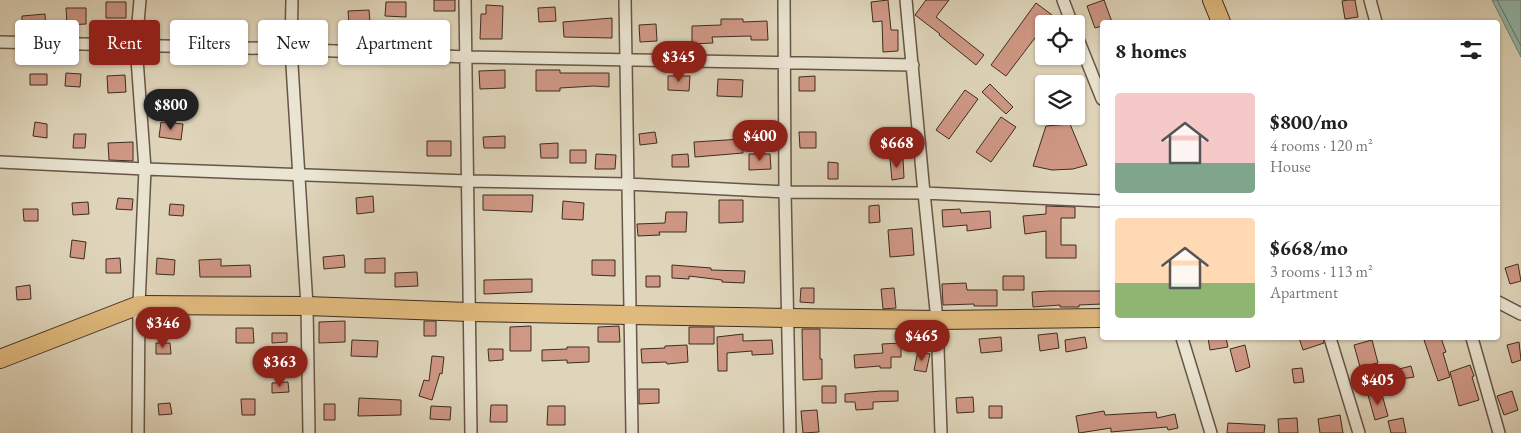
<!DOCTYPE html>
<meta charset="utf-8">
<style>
:root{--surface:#fff;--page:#f6f6f6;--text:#202124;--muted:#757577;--line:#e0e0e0;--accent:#8f2418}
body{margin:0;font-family:"EB Garamond",serif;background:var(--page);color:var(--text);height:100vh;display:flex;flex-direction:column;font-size:19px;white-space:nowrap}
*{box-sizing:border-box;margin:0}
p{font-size:16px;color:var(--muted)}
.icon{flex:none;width:28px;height:28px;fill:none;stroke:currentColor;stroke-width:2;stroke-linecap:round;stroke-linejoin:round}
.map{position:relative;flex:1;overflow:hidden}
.details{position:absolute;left:1100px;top:20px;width:400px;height:320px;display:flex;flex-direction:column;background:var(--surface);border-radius:5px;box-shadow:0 1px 4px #0004}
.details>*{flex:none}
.banner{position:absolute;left:15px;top:20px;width:475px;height:45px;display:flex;gap:10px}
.tools{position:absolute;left:1035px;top:15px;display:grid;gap:10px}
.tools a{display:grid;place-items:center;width:50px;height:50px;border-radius:5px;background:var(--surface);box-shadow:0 1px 4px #0004;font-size:25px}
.price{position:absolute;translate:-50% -42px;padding:0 11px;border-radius:18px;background:var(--accent);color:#fff;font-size:16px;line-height:32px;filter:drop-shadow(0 1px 2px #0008)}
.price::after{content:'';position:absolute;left:50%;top:30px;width:15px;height:11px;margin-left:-8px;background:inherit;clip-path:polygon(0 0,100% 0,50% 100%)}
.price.on{background:#222;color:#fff}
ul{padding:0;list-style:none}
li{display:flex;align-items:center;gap:15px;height:125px;padding:0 15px}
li+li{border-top:1px solid var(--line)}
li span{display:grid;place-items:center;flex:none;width:140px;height:100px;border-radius:5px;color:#555}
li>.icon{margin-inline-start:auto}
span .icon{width:60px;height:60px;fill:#fffc;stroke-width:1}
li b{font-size:21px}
h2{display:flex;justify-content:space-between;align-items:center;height:60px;padding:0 15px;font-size:21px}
.pill{padding:0 18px;border-radius:5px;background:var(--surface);box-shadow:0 1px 4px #0004;font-size:18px;line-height:45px}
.pill.on{background:var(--accent);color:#fff}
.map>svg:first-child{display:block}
.water{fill:#93b9ae;stroke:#718076}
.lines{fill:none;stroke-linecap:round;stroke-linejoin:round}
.shore{stroke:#697268;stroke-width:1}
.building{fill:#cf9885;stroke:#3f2b21}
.street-casing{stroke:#675647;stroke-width:14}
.primary-casing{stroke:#3f2b21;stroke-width:20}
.street{stroke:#eae4d2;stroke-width:11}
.primary{stroke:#e0ba7d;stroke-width:18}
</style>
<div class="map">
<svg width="1521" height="433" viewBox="0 0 1521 433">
<rect width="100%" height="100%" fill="#dfd5ba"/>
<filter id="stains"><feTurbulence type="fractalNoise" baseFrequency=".004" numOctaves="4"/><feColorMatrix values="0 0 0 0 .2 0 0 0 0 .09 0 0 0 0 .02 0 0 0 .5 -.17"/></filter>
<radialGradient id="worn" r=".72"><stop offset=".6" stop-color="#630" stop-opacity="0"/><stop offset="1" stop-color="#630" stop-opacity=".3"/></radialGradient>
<path class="water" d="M1492 0H1521V57Z"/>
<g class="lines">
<path class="shore" d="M1497 0 1521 46"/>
</g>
<path class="building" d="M434 0H455V11H434Z
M888 0 891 30H898V51L883 52 882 21 873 22 871 2Z
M926 0H949L936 17 984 55 976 65 939 35 940 34 915 15Z
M1104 0 1112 22H1102V26L1095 28 1087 6Z
M1348 0H1355L1358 17 1345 19 1342 1Z
M106 2H126V18H106Z
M386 2H406V17L385 16Z
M1036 3 1052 15 1045 24H1044V26L1006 76 991 65Z
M486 5 503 6 502 39H480L481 14H486Z
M555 7 556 21 539 22 538 8Z
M66 8H86V24L67 25Z
M369 10 370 22 349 24 348 11Z
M45 14 46 31 22 32V16Z
M612 18V38L564 37 563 22Z
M721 19H743V22L767 21 768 40H751V36L712 37 713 43 692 44V26L721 25Z
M656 24 657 41 640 42 639 25Z
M505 70V88L480 89 479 71Z
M536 70H560V73H609V87L594 86 560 88V91H536Z
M66 73 81 74 80 87 65 86Z
M30 74H47V85H30Z
M125 75 126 92 108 93 107 76Z
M668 76H690L689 91 668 90Z
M815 76V91H799V77Z
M718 79 743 80 742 97 717 96Z
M990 84 1013 107 1006 114 982 92Z
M965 90 978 99 949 139 936 130Z
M1001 117 1016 127 991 162 976 152Z
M35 122 47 124V138L33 136Z
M161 122 183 124 181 140 159 137Z
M1070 124 1087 165 1073 169 1052 170 1033 166 1046 126Z
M897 130 898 146 879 147 878 131Z
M655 132 657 143 640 145 639 134Z
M799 132H816V148H800Z
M74 134H86L85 148H73Z
M505 136V148H484L483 137Z
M742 139 743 153 695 157 694 142Z
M427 141H451V156H427Z
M133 142V161L109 160 108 143Z
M558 143V158H541L540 144Z
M570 150H586V163H570Z
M596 154 616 155 615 169H595Z
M688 154 689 167H672V155Z
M749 154H770L771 169 749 170Z
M903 158 904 178 892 180 890 159Z
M828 162 838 163V179H828Z
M483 195H533L532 212 483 210Z
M373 196 374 212 357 214 356 198Z
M118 198 133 199 132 210 116 209Z
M719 200H743V222L719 223Z
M563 201 584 203 583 220 562 219Z
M88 202 89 214 73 215 72 203Z
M170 204 184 205 183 216 169 215Z
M879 205 880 222 869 223V206Z
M1046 206 1075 207V218H1061V245H1076V258H1046V231L1025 234 1023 216 1046 214Z
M23 209H38V221H24Z
M960 209 961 213 990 211 991 228 967 231V225L943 227 942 210Z
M666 212H687L686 232H659L660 235 638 236 637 224 665 223Z
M912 228 914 255 890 257 888 230Z
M72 240 86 242 84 259 70 257Z
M344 255 345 267 324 269 323 257Z
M120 258 121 273H106V259Z
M157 258 175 260 174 275 156 274Z
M385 258V273H365V259Z
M221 259V266L250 265 251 277H200L199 260Z
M592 260H615V276L592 275Z
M1518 264 1521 281 1510 284 1505 268Z
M672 265 711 268V270L745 271 744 283 722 282V280L689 276V279L672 278Z
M417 272 418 286 395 287V273Z
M646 276H660V287H646Z
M1003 276H1024V290H1003Z
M532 279V292L484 294V280Z
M966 283 967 290H997V306H974V304L943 305 942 284Z
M30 285 31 299 17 300 16 287Z
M801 288H814V303L800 302Z
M894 288 896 308 883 309 881 289Z
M1049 291H1102V304L1079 305V307H1060V305L1033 307 1032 292Z
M345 321V342L319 343V322Z
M424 321H436V336H424Z
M531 326V351H510V327Z
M619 326 620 342H598V327Z
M689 327H714V344H689Z
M236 328H253L254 343H236Z
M802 329H820V359H822V379L803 380Z
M272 333H287V342L272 343Z
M1057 333 1059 348 1040 351 1038 335Z
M743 334V341L772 340 773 354 752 355V351L727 353V371H718L717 337Z
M1001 337 1002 351 981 353 979 339Z
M1085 337 1087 348 1066 352 1065 340Z
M1208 338H1226L1228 347 1210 350Z
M1299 338H1323L1324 343 1303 350Z
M1433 338H1441L1446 352 1443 353 1450 377 1438 381 1424 340Z
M352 340 378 341 377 357 351 356Z
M1372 340 1378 363 1360 367 1354 345Z
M1519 342 1521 360 1512 363 1507 345Z
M156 343H170L171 354H156Z
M901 343V357H891V368H880V366L855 368 854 355 883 353 882 344Z
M687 345 688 362 667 364 666 362 642 363 641 349 665 348V346Z
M1245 345 1250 367 1236 372 1230 349Z
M567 347H589V362L567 363V360L542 361V350L567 349Z
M488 349H503V360L489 361Z
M918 351 930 354 926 372 914 370Z
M432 356 444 357 442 374 440 373 432 400 419 396 424 380 429 381Z
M1470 365 1474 376 1472 377 1479 400 1459 406 1450 372Z
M1411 366 1414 377 1402 379 1399 369Z
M1302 368 1304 382 1294 383 1292 369Z
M288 382 289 392 272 393V383Z
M822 386H836V403H822Z
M639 389H659V403L639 404Z
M881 391H898V401L873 402V409L856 410 855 402H845V394Z
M1381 391 1388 416 1375 420 1368 395Z
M1512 391 1518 410 1504 415 1497 396Z
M973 397 974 412 957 413 956 398Z
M359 398 401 400V415L358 416Z
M241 399H255V415H242Z
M170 403 172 414 159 415 158 404Z
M324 404H335V420H324Z
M491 405H507V422H490Z
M431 406 451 407 450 420 430 419Z
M548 406H565V425H547Z
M989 406H1002V418H989Z
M817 410 819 432 803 433 801 411Z
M1104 411 1105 415 1156 412 1157 418 1175 414 1178 428 1168 430 1167 427 1111 432V428L1079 433 1076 416Z
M1340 415 1343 433H1320L1318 419Z
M1297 418 1298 433H1279L1278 419Z
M1403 418 1406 433H1391L1388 421Z
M1228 423 1265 425 1264 433H1227Z"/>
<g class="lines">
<defs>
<path id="street" d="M292 0 291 49 307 306 309 433
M465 0 471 433
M625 0 632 433
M784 0 785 192 790 433
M906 0 924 193 937 320 941 433
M1063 0 1072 24
M1370 0 1376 22
M1076 34 1102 99
M0 42 291 49 466 57 913 65
M0 162 145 169 468 181 628 184 785 192 924 193 1102 201
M1498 302 1521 314
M1182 338 1211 433
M1330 338 1359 433
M1472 338 1499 433
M138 433 139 305 145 169 136 45 140 0"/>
<path id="primary" d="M1212 0 1221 22
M0 359 139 305 307 306 469 312 789 318 937 320 1102 318"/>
</defs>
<use href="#street" class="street-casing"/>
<use href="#primary" class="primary-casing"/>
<use href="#street" class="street"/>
<use href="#primary" class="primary"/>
</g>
<rect width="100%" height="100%" filter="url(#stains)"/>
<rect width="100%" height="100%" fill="url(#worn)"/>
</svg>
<div class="tools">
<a><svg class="icon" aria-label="locate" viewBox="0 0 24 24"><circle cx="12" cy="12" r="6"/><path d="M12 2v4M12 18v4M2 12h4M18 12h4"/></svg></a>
<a><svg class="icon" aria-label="layers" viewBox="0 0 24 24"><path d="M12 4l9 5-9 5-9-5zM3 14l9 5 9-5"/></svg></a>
</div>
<b class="price" style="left:679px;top:83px">$345</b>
<b class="price on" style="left:171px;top:131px">$800</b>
<b class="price" style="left:760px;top:162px">$400</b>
<b class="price" style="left:897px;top:169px">$668</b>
<b class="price" style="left:163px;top:349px">$346</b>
<b class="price" style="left:922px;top:362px">$465</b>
<b class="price" style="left:280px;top:388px">$363</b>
<b class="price" style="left:1378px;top:406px">$405</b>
<div class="banner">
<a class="pill">Buy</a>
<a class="pill on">Rent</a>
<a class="pill">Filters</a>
<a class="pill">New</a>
<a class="pill">Apartment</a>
</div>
<section class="details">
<h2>8 homes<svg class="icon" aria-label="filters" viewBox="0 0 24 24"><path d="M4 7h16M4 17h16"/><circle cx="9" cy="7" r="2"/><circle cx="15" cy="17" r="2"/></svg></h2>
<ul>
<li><span style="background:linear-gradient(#f6c9c9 70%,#7fa58c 0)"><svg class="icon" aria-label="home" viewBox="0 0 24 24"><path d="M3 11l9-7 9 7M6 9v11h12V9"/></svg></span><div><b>$800/mo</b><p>4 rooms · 120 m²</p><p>House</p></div></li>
<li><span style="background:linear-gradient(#ffd9b3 65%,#8fb573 0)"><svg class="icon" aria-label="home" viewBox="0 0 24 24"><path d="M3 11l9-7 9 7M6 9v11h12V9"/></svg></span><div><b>$668/mo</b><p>3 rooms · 113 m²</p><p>Apartment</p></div></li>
</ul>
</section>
</div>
